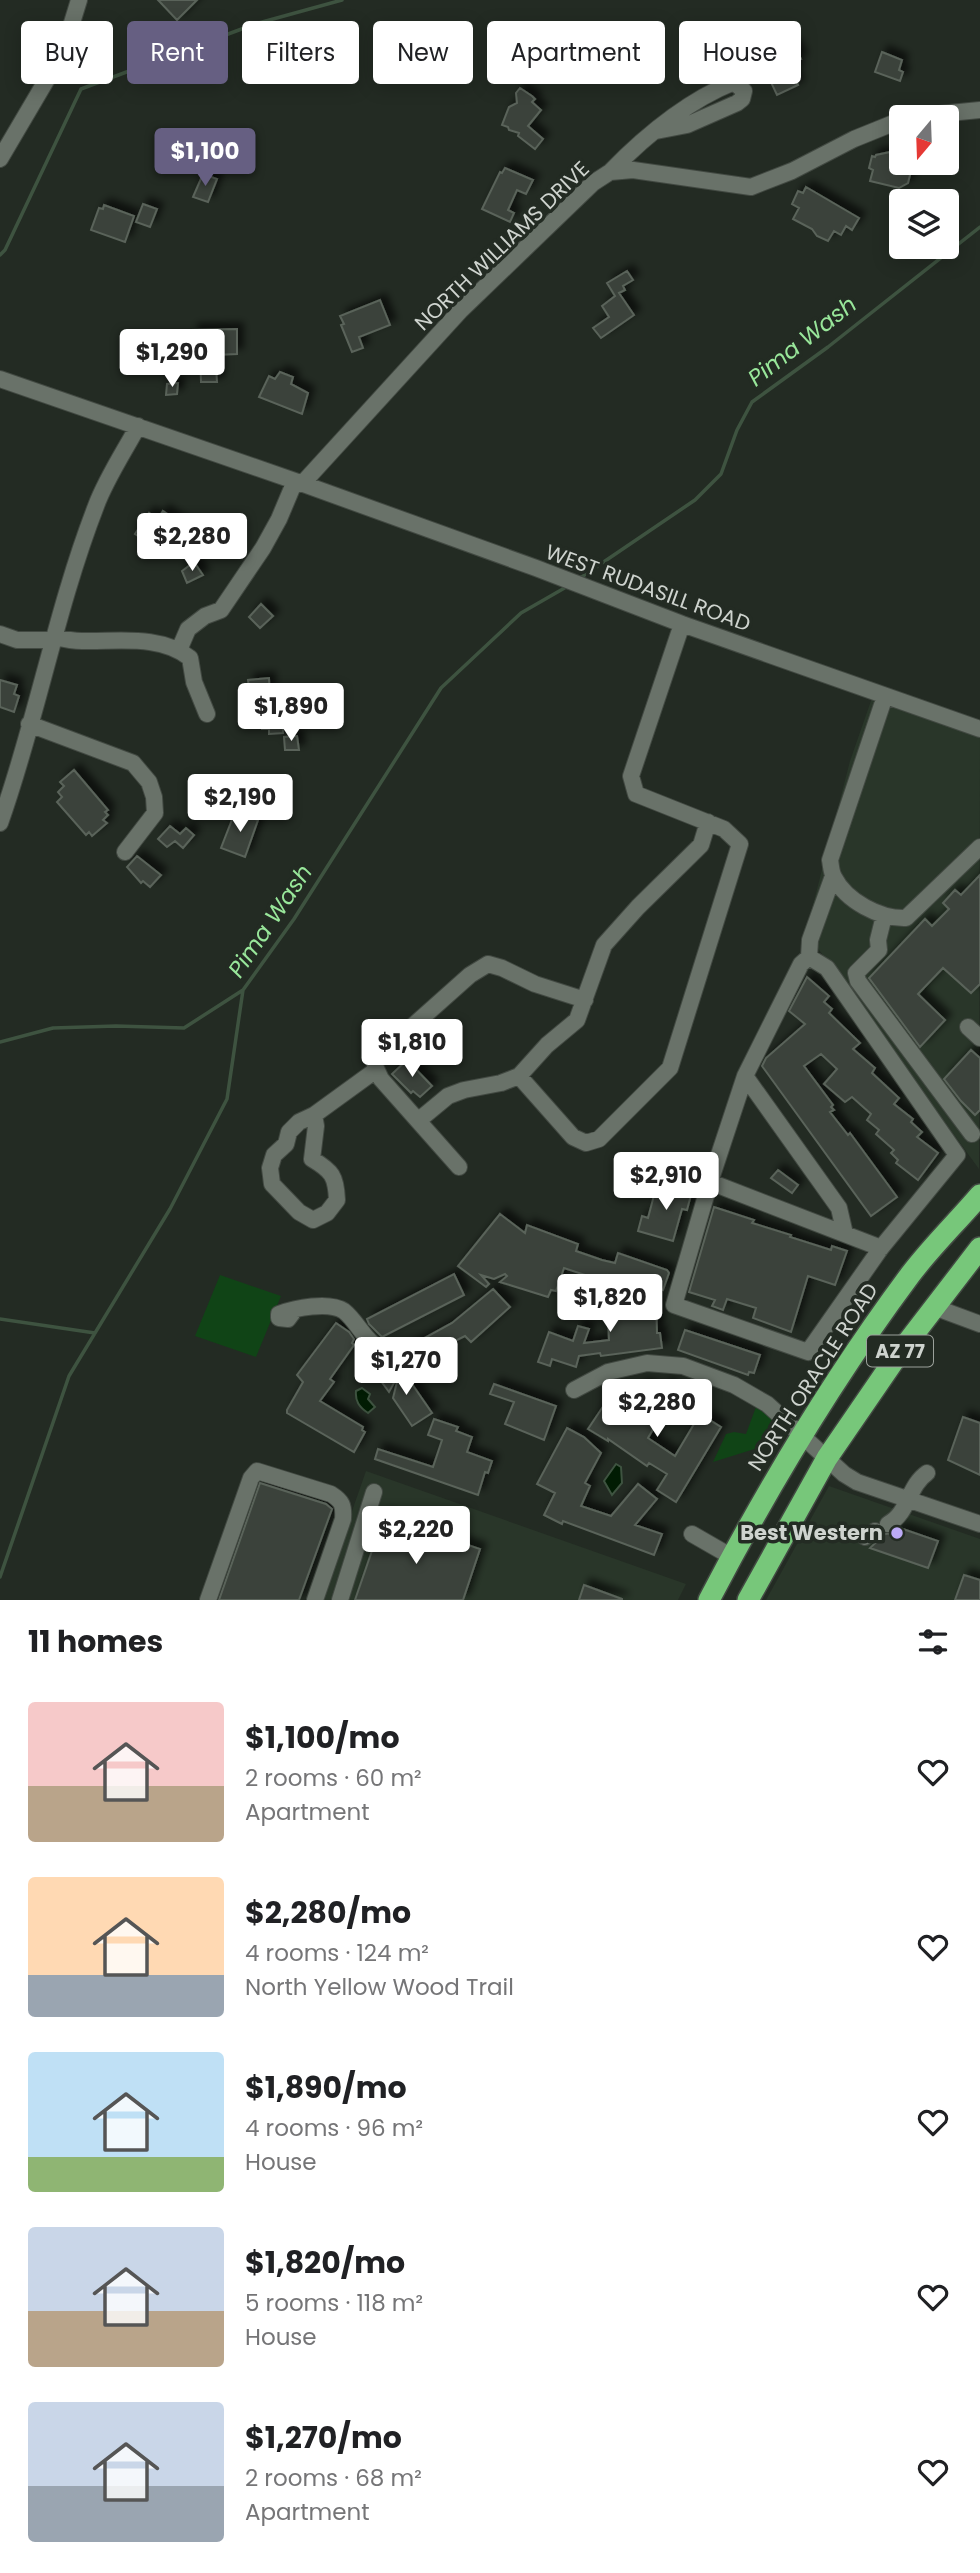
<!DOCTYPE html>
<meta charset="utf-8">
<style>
:root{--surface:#fff;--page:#f2f2f2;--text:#202124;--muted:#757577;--accent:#665f82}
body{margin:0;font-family:Poppins,sans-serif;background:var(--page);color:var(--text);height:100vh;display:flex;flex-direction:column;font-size:26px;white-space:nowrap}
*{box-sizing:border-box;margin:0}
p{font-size:23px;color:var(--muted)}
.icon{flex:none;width:38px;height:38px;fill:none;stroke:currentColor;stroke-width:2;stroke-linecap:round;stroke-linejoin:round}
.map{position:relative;height:1600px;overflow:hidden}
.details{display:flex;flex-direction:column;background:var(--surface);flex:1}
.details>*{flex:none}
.top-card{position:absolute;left:21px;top:21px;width:938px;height:63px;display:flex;gap:14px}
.needle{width:46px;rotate:199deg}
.controls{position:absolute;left:889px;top:105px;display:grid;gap:14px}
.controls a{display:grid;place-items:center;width:70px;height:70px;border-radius:7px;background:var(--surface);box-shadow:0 4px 18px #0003;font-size:35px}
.price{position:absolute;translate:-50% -60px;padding:0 16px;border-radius:7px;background:#fff;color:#222;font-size:23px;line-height:46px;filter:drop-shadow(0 2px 4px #0008)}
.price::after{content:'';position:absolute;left:50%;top:42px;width:21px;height:16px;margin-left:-10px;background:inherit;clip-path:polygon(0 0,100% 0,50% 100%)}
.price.active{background:var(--accent);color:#fff}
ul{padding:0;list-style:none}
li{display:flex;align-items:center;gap:21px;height:175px;padding:0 28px}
li span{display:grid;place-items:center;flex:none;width:196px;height:140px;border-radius:7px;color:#555}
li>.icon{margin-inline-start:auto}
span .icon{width:84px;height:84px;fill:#fffc;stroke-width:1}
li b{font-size:30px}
h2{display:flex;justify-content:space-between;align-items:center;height:84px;padding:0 28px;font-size:30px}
.chip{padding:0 24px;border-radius:7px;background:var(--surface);box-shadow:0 4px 18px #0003;font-size:24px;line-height:63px}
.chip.active{background:var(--accent);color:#fff}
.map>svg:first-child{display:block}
.built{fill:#293629}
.green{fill:#104416}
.water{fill:#011c03;stroke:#3e5340;stroke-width:2}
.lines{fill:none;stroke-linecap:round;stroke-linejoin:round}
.stream{stroke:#3e5340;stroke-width:3.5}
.building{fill:#3b433b;stroke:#5a635a;stroke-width:2;filter:url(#shadow)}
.minor-casing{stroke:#424942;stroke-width:18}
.highway-casing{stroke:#424942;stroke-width:24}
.minor{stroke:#697269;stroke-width:16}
.highway{stroke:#77c77a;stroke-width:21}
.poi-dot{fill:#bcaaf5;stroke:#232b23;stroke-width:2.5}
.labels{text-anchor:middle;stroke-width:7;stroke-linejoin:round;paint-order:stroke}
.shield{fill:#232b23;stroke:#9ba19b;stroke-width:2}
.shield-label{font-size:19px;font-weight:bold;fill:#ced3ce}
.street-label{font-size:21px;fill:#ced3ce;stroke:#232b23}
.poi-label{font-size:21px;font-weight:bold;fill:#ced3ce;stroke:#232b23;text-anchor:end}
.water-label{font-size:23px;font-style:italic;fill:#98e69a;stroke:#232b23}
</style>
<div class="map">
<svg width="980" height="1600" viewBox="0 0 980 1600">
<defs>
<filter id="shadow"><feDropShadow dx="6" dy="-6" stdDeviation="3.5" flood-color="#0009"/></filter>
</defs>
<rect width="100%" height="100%" fill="#232b23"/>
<path class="built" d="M872 698 980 738 979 1169 806 932 850 761Z
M366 1471 686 1584 678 1600H321Z
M829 1486 980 1539V1600H766Z"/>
<path class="green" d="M220 1275 281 1296 256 1357 195 1336Z
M756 1407 774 1420 764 1446 713 1462 726 1434 734 1432 746 1434Z"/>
<path class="water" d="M362 1388 370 1394 368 1399 375 1407 368 1413C359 1407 355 1401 356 1391Z
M616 1464 621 1467 622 1483 612 1495 604 1481Z"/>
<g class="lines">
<path class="stream" d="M0 255 5 250 81 89 255 24 342 0
M580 578 695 500 721 474 737 430 752 402 828 347 980 227
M0 1042 53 1028 116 1026 184 1028 243 990
M0 1319 95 1333
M0 1577 69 1376 170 1209 227 1099 243 990 294 919 441 688 521 613 568 586"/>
</g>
<path class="building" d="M158 0H197L177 20Z
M794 45 801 59 794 62 798 70 792 72 798 85 777 95 761 61Z
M882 52 902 60 899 70 903 72 900 81 875 72Z
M520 88 532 96 535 99 532 102 541 110 528 126 543 139 535 149 518 136 519 133 509 130 508 127 502 125 509 107 517 103 516 93Z
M895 151 897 158 901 159V163H913L908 183 899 188 870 181 873 170 869 168 872 156 875 157 876 155Z
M505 168 533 180 526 194 517 190 508 210 514 213 510 222 482 209 500 172 502 173Z
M203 174 217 179 208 202 193 197Z
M806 187 859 218 852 230 846 226 841 235 834 231 828 241 817 236 812 229 793 219 799 208 792 204 798 191 803 193Z
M143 204 157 209 150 227 136 222Z
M104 205 134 216 125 242 91 230 99 208 103 209Z
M627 271 633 280 623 286 625 290 619 293 634 315 601 338 593 328 609 317 602 306 615 296 607 283Z
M380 300 390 325 359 337 363 348 352 352 341 325 344 324 340 316Z
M237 329V354L215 355 217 382H201L200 352H193L192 330Z
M280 372 293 377 291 384 308 393 302 414 259 397 269 376 275 379Z
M178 383 177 394 166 395 167 384Z
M163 511 185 526 165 554 135 534 149 513 158 519Z
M194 562 203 575 187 583 182 571Z
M261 604 273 616 260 628 249 617Z
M269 678 270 708 282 707 283 733 269 734V729H262V725H253L248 680Z
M0 680 17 685 14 694 19 696 14 712 0 707Z
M297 736 299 750H285L284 737Z
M74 770 108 810 105 812 108 815 103 820 107 823 92 836 89 832 86 835 57 802 62 797 58 792 64 786 60 782Z
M235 812 258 820 245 857 221 848Z
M170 826 180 834 186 828 194 835 183 848 175 841 167 847 158 839Z
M137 856 161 875 150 887 143 881 141 883 127 867Z
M980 875V984L971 993 943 968 918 994 945 1020 920 1047 869 978 925 919 932 926 949 909 943 903 955 890 961 895Z
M807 977 829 996 824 1002 832 1009 829 1013 860 1043 853 1049 875 1068 872 1073 899 1098 894 1104 913 1119 911 1122 922 1132 917 1137 938 1153 918 1180 896 1163 898 1160 891 1153 894 1150 876 1134 879 1130 867 1120 871 1114 852 1097 845 1102 824 1084 837 1069 821 1054 804 1066 833 1105 831 1107 834 1110 830 1112 848 1135 850 1133 897 1197 871 1216 762 1066 766 1058 805 1024 789 1011Z
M971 1050 980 1058V1110L975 1115 961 1101 944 1079Z
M407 1060 432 1086 420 1097 413 1091 411 1093 392 1074Z
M778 1170 798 1185 792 1193 771 1178Z
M657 1184 666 1187 667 1184 692 1191 687 1210 682 1209 673 1241 638 1231 642 1216 648 1218Z
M714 1207 754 1220 752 1223 791 1235 790 1237 831 1250 832 1246 847 1251 835 1285 808 1276 791 1332 753 1318 756 1308 727 1299 723 1310 712 1306 715 1300 689 1292Z
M500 1214 525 1233 527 1225 578 1244 576 1251 602 1260 615 1263 618 1253 667 1270 669 1273 663 1290 656 1288V1292L608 1275 606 1282 564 1268 556 1291 551 1290 548 1297 500 1282 507 1276 505 1274 494 1279 481 1275 489 1284 486 1287 458 1266Z
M454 1274 464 1295 382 1337 369 1324 367 1319Z
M493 1289 510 1307 471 1342 465 1336 413 1362 401 1351 452 1323Z
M609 1299H656L657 1333H660L662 1348 601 1356 600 1353 579 1356 576 1367 552 1359 550 1366 538 1362 549 1332 573 1341 578 1326 589 1329 584 1343 609 1340 608 1320H603V1302H610Z
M336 1323 349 1332 354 1339 352 1343 354 1345 330 1379 334 1382 320 1401 363 1427 362 1430 365 1432 354 1452 287 1413V1410L303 1382 297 1375Z
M685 1330 760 1355 754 1373 749 1372 748 1375 678 1350Z
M387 1367 400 1379 412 1384 432 1413 412 1426 393 1398 397 1382 395 1381 389 1392 381 1381 383 1380 378 1373Z
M668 1383 670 1400 648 1438 675 1456 700 1414 721 1427 676 1502 657 1490 667 1474 649 1463 647 1466 608 1439V1441L588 1429 602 1408 624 1422 642 1385 661 1394Z
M494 1384 556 1406 544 1440 505 1424 514 1402 490 1394Z
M963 1417 980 1423V1475L948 1460Z
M434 1419 458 1427 456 1431 472 1437 467 1452 492 1461 488 1473 485 1472 478 1495 375 1459 378 1449 433 1467 442 1440 428 1435Z
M567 1428 584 1437 601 1453 585 1483 590 1486 581 1506 611 1516 638 1484 657 1499 635 1525 662 1534 654 1555 563 1521 562 1524 544 1515 555 1493 537 1484Z
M260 1483 326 1504 332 1509 299 1600H219Z
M384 1516 480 1549 463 1600H355Z
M900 1528 938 1541 928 1568 870 1548 885 1534 893 1533Z
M964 1575 980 1580V1600H955Z
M584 1585 622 1599V1600H579Z"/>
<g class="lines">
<defs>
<path id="minor" d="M909 117 980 110
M0 159 63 52 79 0
M610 172C644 137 687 101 734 82L744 91 742 99 737 103 687 125 656 131
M0 379 295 481 536 568 682 624 980 729
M302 484 460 311 593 183 610 172 633 170 751 187 792 171 854 139 901 120
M0 634 17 640H53
M54 637C63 639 73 641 82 641 117 642 160 634 190 658L194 682 207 714
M179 650 188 629 205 616 221 610 263 548 279 519 295 481
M885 696 830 860C831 865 831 872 834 877 846 901 880 919 906 918L980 847
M29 724 133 763 149 782 154 797 155 813 125 852
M0 823C37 719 56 609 96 506 106 479 124 452 138 426
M884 916 878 940 879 950 856 973 858 981 972 1134
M809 957 827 968 957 1155 881 1248 808 1352 674 1305 710 1182 745 1076 801 964Z
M809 957 810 940 833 876
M968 1027 980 1038
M519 1076 573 1137 586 1143 599 1139 670 1068 740 844 724 829 636 794 631 776 682 624
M745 1076 839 1208 845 1234
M314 1115 316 1126 312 1159C332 1171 336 1176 337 1200L327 1213 313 1220 299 1212 272 1184 270 1168 274 1155 286 1144 289 1132 299 1122 314 1115 376 1070
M419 1120 448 1096 464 1090 501 1083 519 1076 547 1045 577 1020 604 945 638 907 701 845 708 822
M459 1167 381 1079 375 1066 378 1057 470 975 488 964 502 968 535 984 585 1000
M710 1182 881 1248
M934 1307 980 1324
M294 1311 288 1319 279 1318V1314C295 1308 329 1301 344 1311 354 1319 360 1331 369 1340 375 1347 384 1350 391 1356 398 1362 403 1370 412 1374L426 1369 436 1370
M574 1390 608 1372 647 1363 683 1366 734 1385 767 1404 844 1474 857 1482 980 1524
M888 1524C909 1513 908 1486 927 1473
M692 1534 732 1557
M865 1537 875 1531
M208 1600 251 1478 257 1471 331 1494C342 1501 344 1505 343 1519L315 1600
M340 1600 374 1492"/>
<path id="highway" d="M709 1600C768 1487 834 1377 910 1275 931 1247 957 1222 980 1195
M748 1600 827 1458 897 1356 980 1248"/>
</defs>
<use href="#minor" class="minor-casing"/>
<use href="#highway" class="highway-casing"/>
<use href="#minor" class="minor"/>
<use href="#highway" class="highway"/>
</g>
<circle class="poi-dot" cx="897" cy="1533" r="7"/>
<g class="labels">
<rect class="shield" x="867" y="1335.5" width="66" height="31" rx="5"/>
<g class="shield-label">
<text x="900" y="1358">AZ 77</text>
</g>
<g class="street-label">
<text transform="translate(502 246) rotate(-44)" y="7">NORTH WILLIAMS DRIVE</text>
<text transform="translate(648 588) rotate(20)" y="7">WEST RUDASILL ROAD</text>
<text transform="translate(813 1377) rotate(-57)" y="7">NORTH ORACLE ROAD</text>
</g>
<g class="poi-label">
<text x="883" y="1540">Best Western</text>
</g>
<g class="water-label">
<text transform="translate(802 341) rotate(-38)" y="8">Pima Wash</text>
<text transform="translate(270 921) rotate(-56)" y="8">Pima Wash</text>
</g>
</g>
</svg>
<div class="controls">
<a><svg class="needle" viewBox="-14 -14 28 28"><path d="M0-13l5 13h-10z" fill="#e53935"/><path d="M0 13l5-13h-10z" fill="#757577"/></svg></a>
<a><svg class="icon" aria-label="layers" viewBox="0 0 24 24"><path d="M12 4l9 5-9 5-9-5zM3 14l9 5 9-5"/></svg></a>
</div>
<b class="price active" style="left:205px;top:188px">$1,100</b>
<b class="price" style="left:172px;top:389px">$1,290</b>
<b class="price" style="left:192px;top:573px">$2,280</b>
<b class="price" style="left:291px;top:743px">$1,890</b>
<b class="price" style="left:240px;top:834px">$2,190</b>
<b class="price" style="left:412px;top:1079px">$1,810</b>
<b class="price" style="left:666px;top:1212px">$2,910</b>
<b class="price" style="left:610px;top:1334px">$1,820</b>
<b class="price" style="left:406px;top:1397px">$1,270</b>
<b class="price" style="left:657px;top:1439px">$2,280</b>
<b class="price" style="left:416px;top:1566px">$2,220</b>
<div class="top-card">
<a class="chip">Buy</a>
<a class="chip active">Rent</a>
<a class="chip">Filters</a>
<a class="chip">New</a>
<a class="chip">Apartment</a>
<a class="chip">House</a>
</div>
</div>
<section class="details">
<h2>11 homes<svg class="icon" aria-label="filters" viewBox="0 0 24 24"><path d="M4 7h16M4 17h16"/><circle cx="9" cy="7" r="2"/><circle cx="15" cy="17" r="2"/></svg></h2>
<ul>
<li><span style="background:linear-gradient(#f6c9c9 60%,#b9a48a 0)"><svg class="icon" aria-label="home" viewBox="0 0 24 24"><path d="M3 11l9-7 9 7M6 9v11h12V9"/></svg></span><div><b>$1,100/mo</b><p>2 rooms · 60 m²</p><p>Apartment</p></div><svg class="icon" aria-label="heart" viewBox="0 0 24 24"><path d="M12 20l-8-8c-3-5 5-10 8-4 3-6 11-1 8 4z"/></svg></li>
<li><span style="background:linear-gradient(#ffd9b3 70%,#9aa5b1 0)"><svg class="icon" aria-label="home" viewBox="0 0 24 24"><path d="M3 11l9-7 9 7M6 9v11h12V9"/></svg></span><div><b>$2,280/mo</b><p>4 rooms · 124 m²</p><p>North Yellow Wood Trail</p></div><svg class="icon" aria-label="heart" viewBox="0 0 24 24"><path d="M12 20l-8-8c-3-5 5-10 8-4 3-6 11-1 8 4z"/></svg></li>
<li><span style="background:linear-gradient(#bfe0f5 75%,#8fb573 0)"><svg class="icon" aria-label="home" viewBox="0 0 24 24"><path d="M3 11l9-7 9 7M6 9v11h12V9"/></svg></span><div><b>$1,890/mo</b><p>4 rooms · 96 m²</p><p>House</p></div><svg class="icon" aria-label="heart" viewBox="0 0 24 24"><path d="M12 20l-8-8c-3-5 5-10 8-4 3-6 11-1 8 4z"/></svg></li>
<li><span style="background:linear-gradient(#c9d6e8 60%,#b9a48a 0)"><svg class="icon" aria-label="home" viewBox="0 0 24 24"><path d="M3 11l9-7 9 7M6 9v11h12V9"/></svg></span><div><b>$1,820/mo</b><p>5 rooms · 118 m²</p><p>House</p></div><svg class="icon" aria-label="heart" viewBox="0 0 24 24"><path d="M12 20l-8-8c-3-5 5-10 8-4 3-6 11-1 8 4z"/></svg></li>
<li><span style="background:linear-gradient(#c9d6e8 60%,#9aa5b1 0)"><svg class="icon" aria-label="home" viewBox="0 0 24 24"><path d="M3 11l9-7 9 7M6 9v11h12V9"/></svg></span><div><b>$1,270/mo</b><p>2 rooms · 68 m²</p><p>Apartment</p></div><svg class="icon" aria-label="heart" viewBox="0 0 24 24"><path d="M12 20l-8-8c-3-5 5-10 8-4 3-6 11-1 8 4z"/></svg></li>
</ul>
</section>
